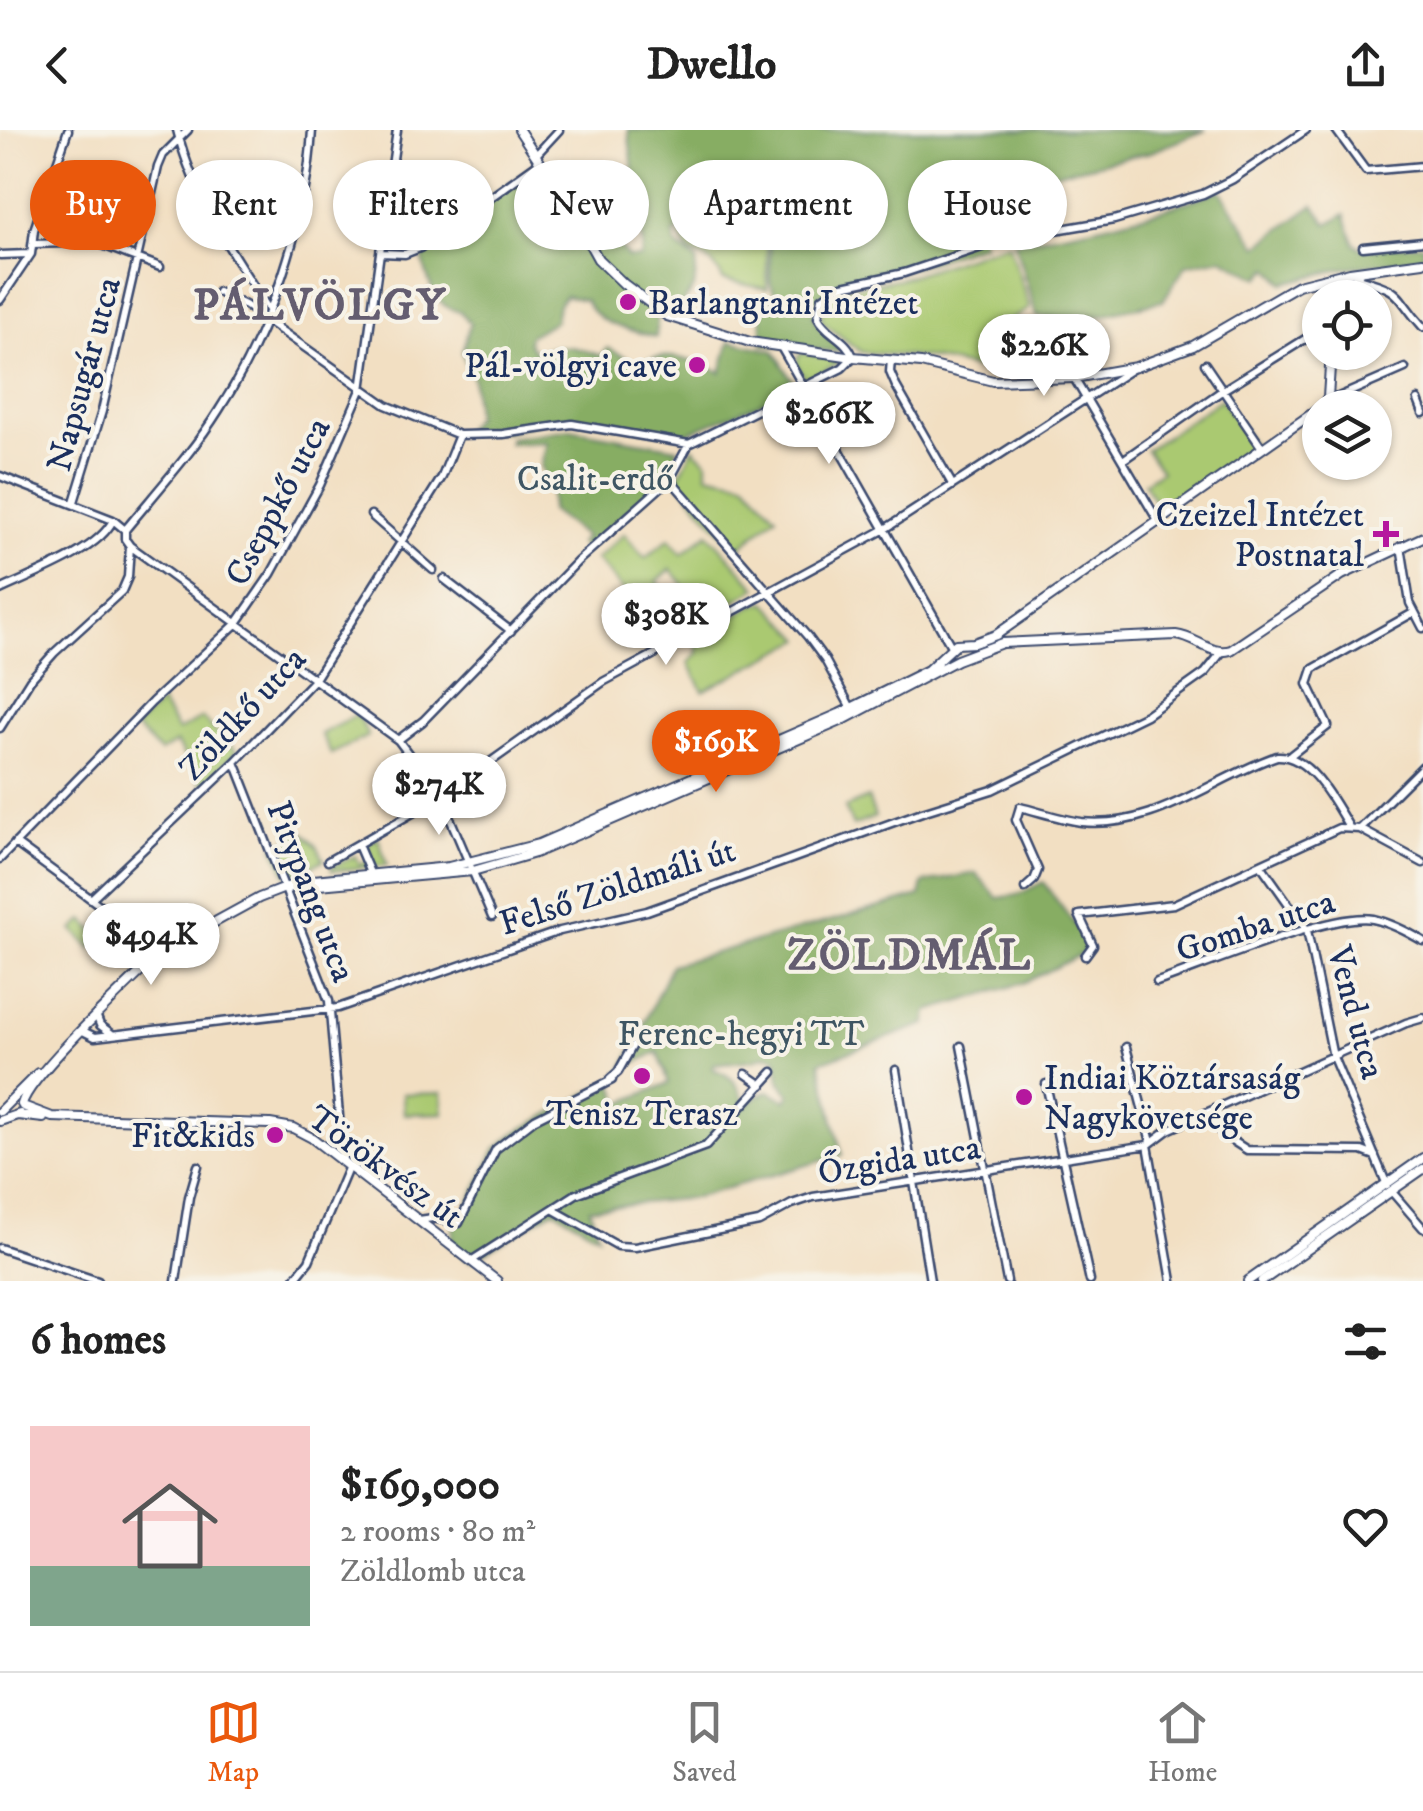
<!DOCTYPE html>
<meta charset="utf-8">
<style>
:root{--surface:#fff;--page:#f6f6f6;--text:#222;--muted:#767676;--line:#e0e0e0;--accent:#ea580c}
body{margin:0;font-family:"IM FELL DW Pica",serif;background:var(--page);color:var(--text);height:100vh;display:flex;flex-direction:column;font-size:38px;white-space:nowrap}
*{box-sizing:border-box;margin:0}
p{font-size:32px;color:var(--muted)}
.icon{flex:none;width:55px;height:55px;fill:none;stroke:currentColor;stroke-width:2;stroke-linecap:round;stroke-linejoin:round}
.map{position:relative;height:1151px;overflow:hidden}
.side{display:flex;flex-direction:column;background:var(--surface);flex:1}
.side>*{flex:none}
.top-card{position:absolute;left:30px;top:30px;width:1365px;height:90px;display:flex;gap:20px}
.fabs{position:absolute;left:1302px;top:150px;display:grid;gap:20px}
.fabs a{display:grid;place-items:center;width:90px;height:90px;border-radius:50%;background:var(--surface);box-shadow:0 2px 8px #0004;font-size:50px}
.price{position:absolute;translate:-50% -85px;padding:0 22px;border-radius:35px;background:#fff;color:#222;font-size:32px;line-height:65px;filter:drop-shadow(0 2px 5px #0008)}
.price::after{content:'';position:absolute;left:50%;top:60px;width:30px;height:22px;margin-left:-15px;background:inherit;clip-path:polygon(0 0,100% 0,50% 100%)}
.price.active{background:var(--accent);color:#fff}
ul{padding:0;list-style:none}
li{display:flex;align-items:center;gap:30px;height:250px;padding:0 30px}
li span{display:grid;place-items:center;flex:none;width:280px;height:200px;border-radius:0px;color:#555}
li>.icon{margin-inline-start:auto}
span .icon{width:120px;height:120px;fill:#fffc;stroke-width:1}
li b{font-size:42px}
h2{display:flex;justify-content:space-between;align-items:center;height:120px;padding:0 30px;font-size:42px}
.tag{padding:0 35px;border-radius:45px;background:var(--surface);box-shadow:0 2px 8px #0004;font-size:35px;line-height:90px}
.tag.active{background:var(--accent);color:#fff}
header{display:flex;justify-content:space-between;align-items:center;height:130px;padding:0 30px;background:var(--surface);font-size:45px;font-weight:700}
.tabs{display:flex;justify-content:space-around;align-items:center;height:140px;border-top:2px solid var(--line);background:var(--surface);font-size:28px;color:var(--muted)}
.tabs a{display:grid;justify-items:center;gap:5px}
.tabs .active{color:var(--accent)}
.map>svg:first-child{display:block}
.green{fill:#aac971;stroke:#627c68;stroke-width:2.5}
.forest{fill:#87ad63;stroke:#516e60;stroke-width:2.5;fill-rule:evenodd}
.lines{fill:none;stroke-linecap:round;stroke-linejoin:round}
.minor-casing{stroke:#3b496d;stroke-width:11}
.tertiary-casing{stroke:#3b496d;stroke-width:12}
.minor{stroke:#fff;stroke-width:6}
.tertiary{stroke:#fff;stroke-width:8}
.poi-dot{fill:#b5179e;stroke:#f7f3e8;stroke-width:4}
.labels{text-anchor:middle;stroke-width:8;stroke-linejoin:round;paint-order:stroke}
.poi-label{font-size:35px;fill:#1b2f5e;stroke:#f7f3e8;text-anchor:end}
.street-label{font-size:35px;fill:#1b2f5e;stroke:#f7f3e8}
.park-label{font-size:35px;fill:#3f5663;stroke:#f7f3e8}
.district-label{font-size:45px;font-weight:bold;letter-spacing:2.5px;fill:#645d70;stroke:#f7f3e8}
</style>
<header><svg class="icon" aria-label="back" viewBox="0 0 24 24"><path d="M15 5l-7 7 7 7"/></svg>Dwello<svg class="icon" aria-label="share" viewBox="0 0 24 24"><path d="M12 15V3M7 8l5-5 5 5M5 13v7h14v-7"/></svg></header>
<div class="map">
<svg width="1423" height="1151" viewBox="0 0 1423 1151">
<rect width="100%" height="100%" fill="#f7f3e8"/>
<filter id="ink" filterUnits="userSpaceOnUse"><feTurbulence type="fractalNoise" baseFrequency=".01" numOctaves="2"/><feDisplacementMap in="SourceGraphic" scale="20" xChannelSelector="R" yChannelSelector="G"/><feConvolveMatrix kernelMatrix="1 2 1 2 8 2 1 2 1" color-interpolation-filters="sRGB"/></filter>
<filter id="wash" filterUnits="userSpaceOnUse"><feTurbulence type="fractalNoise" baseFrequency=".0048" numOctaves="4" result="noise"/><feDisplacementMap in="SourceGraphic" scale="40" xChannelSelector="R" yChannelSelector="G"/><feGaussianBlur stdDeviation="2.25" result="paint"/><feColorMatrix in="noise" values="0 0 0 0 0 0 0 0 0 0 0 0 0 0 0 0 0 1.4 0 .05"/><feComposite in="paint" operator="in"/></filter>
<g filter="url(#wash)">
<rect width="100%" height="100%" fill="#f2dfc2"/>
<path class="green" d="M738 88 744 100 767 108V159L723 150C715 133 708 127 690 124L680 106 689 95 699 92 710 98Z
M1008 113 1030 178 998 198 995 243 929 228 861 222 821 191 824 169 833 162 903 148Z
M803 223 836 229 841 231 806 251 797 234 798 226Z
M1221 269 1254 317 1160 381 1144 353 1161 341 1146 320Z
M693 318 707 331V344L746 352 776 386 737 420 677 350Z
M708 403 757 458 708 486 671 439 657 451 686 498 654 513 629 467 596 429 624 404 645 428 669 409 682 424Z
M766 472 802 509 703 561 689 533 698 523 697 507 754 475Z
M161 573 178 601 202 588 237 621 203 655 176 613 160 622 135 597Z
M357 585 368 606 331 624 321 604Z
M868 668 875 687 853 696 845 678Z
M303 702 317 716 324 730 290 746 286 744 274 717Z
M378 707 387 735 332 741 331 737 355 726 360 734 372 728 366 715Z
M84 790 102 808 91 818 73 800Z
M442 963 443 983 404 984 403 964Z"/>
<path class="forest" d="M628 0H1206L1151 22 967 63 983 114C955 123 928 133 901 141 859 153 768 159 839 216L838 222 763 214 761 184 775 166 770 152V107L755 101 736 76C706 74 693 83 674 105L676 115 697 131 694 158 682 174 663 173 658 181 656 207C630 200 597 196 585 170L565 166 558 175 555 191 529 206 528 213 535 222C560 213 576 216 601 226L608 218 638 233C668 219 692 231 721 242L730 211 774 221 793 251 787 262 683 305 574 289 542 291 505 302 464 300 475 287 473 249 462 222 470 194 460 181C430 178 427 143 420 118L540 32 589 114 611 104 628 128H640L643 117Z
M1220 60 1258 116 1314 75 1327 94 1345 84 1354 113 1362 119 1423 114V128L1345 138 1284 153 1270 138 1260 148 1222 128 1186 135 1163 171 1080 190 1037 186 1014 112C1085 100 1153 86 1220 60Z
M570 299 678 318 670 344 584 420 579 413 585 407 550 381 551 363 541 336 547 312 509 314 510 308Z
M976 743 998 768 1017 765 1043 752 1088 812 1084 823 1023 853 928 881 926 894 820 932 842 1025 693 1068 590 1078 598 1105 554 1080 471 1131 451 1117 454 1094 459 1093 496 1019 515 1003 612 950 621 973 669 953 658 922 624 938 671 835 920 766 923 753ZM766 925 777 928 780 951 790 964 786 970 768 961 757 966 746 977C740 956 734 946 713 939L714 934 754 930Z"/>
</g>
<g filter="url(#ink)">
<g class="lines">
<defs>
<path id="minor" d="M177 0C194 67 231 122 269 180
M1336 0 1366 41 1423 36
M536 25 559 0
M33 114 67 113
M100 114 160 137
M1363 117 1423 111
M381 123 405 124 420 118 540 32
M0 125 29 124
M1357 148C1407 162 1392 163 1423 197
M218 162 245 175 386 275 459 305 503 304 572 294 689 314 842 238 853 227C848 209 826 204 818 187L822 168 838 157 904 143 1009 108 1114 90 1203 64 1233 49 1306 0
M0 170 31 124 34 100 68 0
M781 217 952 518
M891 230 890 242 896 256 952 354
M1205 234 1262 318
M1074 248 1158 391
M1328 267 1336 268 1405 238
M1418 270 1423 283
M1123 330 1223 260 1310 206
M0 346 113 390 125 400V409L130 416 398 610 441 667 492 787
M670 349 808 507 825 530 851 578
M74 372 102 281 158 37 163 25 188 0
M371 385 433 440
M125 400C157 361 192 323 219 280 269 204 307 91 312 0
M1401 416 1410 473 1423 498
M444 449 511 501
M0 460C31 445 99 421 113 390
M0 598 30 550 54 523 122 461 128 447 130 416
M398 610 423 591 578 431 670 349 689 314
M1291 625 1328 596 1308 554 1313 539 1413 483
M235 632 329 871 343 1031
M1360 699 1423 636
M15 713 162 821
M358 715 370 743
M0 729 152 572 237 493 271 444 320 355 361 260 397 0
M328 731 441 667 603 552 885 399 1132 239
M1261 735 1307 800 1333 927 1387 1055
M1025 758 1034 750 1038 740 1016 690 1020 677C1040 682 1060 689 1081 692 1154 700 1212 648 1277 626 1310 624 1334 672 1349 697
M91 769 235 632 315 549 442 347 459 305
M1085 826 1093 815 1079 785 1174 774 1339 698 1360 699 1423 733
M1157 852C1201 837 1334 781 1373 789 1391 793 1408 802 1423 811
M97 887 100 895 112 904
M83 901 95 907 338 878 560 801 647 781 922 682 992 660 1146 585 1205 543 1221 523
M961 916 1007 1151
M1126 917 1151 1012
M896 940 930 1151
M746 944 762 955
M610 949 618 942 633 915
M1046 954 1090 1151
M1208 984 1222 1004 1247 1020 1362 1021 1375 1026
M1148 1015 1168 1000 1406 893 1423 888
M1148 1015 1172 1151
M1392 1062 1423 1098
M554 1080 618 1116 635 1117 759 1092 792 1074 813 1067 1148 1015
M419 1090 433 1088 459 1093 496 1019 535 989 612 950
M0 1118 98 1151
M471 1131 576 1064 706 1016 773 942
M176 1151 189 1067 198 1036
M293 1151 309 1131 349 1036"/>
<path id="tertiary" d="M519 0 568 75 598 129 624 154 667 186 750 212 853 227 921 233 993 251 1074 248 1136 237 1193 216 1298 155 1350 142 1423 132
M1344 168 1360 141
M1321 278 1328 267 1331 222
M286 758 473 741 535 723 843 590 957 530 1002 513 1176 505C1197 507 1210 526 1231 520L1342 445 1423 407
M22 974C30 944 134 849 162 821L259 768 303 751 449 737 539 714 839 584 928 540 956 514 974 513 996 505 1320 278
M23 976 52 987 270 994 293 998 312 1008 497 1151
M0 981 38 943
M18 985 43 988
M0 991 20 984
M1248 1151 1423 1028
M1262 1151 1423 1039"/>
</defs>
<use href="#minor" class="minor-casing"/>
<use href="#tertiary" class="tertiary-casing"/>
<use href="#minor" class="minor"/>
<use href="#tertiary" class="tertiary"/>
</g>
</g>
<g class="poi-dot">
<circle cx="628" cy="172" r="10"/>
<circle cx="697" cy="235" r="10"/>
<path d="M1381 389h10v10h10v10h-10v10h-10v-10h-10v-10h10z"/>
<circle cx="642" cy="946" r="10"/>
<circle cx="1024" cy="967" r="10"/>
<circle cx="275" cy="1005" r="10"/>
</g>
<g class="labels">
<g class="poi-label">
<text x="648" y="184" text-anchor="start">Barlangtani Intézet</text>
<text x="677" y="247">Pál-völgyi cave</text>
<text x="1364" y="396">Czeizel Intézet<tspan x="1364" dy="40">Postnatal</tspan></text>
<text x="1044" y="959" text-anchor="start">Indiai Köztársaság<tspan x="1044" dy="40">Nagykövetsége</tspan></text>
<text x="642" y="995" text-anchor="middle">Tenisz Terasz</text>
<text x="255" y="1017">Fit&amp;kids</text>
</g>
<g class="street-label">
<text transform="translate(83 244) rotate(-75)" y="12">Napsugár utca</text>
<text transform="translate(277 371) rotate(-62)" y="12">Cseppkő utca</text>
<text transform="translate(242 583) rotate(-47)" y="12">Zöldkő utca</text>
<text transform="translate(617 756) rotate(-18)" y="12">Felső Zöldmáli út</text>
<text transform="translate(312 761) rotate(69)" y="12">Pitypang utca</text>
<text transform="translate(1255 795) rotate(-18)" y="12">Gomba utca</text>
<text transform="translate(1357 882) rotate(75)" y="12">Vend utca</text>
<text transform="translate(899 1029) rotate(-9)" y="12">Őzgida utca</text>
<text transform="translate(386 1036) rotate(36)" y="12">Törökvész út</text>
</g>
<g class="park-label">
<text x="595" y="360">Csalit-erdő</text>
<text x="741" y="915">Ferenc-hegyi TT</text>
</g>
<g class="district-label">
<text x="320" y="189">PÁLVÖLGY</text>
<text x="910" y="839">ZÖLDMÁL</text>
</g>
</g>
</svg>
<div class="fabs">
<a><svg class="icon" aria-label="locate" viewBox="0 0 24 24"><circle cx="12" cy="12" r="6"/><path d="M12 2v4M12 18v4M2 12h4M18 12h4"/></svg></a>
<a><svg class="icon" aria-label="layers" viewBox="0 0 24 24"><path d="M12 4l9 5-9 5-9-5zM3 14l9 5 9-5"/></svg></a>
</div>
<b class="price" style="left:1044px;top:269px">$226K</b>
<b class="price" style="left:829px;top:337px">$266K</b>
<b class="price" style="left:666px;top:538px">$308K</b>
<b class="price active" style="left:716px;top:665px">$169K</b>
<b class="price" style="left:439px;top:708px">$274K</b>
<b class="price" style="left:151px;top:858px">$494K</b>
<div class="top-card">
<a class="tag active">Buy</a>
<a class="tag">Rent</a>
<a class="tag">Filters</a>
<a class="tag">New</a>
<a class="tag">Apartment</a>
<a class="tag">House</a>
</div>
</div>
<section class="side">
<h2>6 homes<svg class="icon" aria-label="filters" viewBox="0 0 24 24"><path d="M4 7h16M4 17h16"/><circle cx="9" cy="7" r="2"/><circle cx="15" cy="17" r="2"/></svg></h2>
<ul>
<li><span style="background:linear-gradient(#f6c9c9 70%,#7fa58c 0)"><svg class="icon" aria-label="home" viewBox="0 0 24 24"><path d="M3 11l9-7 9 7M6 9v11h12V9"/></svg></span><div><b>$169,000</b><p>2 rooms · 80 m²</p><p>Zöldlomb utca</p></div><svg class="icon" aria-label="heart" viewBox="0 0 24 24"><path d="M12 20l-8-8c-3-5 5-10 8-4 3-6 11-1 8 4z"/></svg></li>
</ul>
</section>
<nav class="tabs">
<a class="active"><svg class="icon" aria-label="map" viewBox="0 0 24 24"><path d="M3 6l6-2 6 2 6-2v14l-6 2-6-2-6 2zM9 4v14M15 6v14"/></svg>Map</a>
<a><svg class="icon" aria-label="saved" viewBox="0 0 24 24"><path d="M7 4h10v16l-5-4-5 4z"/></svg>Saved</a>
<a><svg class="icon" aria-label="home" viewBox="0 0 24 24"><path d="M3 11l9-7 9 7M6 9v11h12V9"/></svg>Home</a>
</nav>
